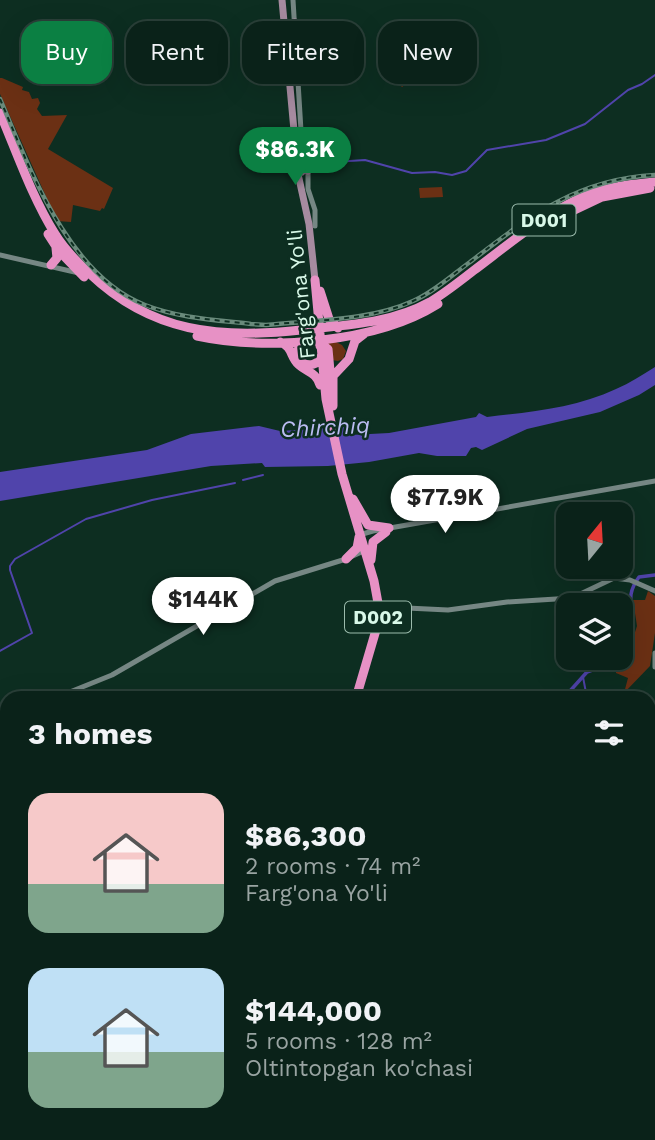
<!DOCTYPE html>
<meta charset="utf-8">
<style>
:root{--surface:#0a2219;--page:#132a22;--text:#f1f3f6;--muted:#99a4a2;--line:#2a3f38;--accent:#0b8043}
body{margin:0;font-family:"Work Sans",sans-serif;background:var(--page);color:var(--text);height:100vh;display:flex;flex-direction:column;font-size:26px;white-space:nowrap}
*{box-sizing:border-box;margin:0}
p{font-size:23px;color:var(--muted)}
.icon{flex:none;width:38px;height:38px;fill:none;stroke:currentColor;stroke-width:2;stroke-linecap:round;stroke-linejoin:round}
.map{position:relative;flex:1;overflow:hidden}
.sheet{position:absolute;left:0px;top:691px;width:656px;height:450px;display:flex;flex-direction:column;background:var(--surface);border-radius:21px 21px 0 0;box-shadow:0 7px 28px #0002,0 0 0 2px var(--line)}
.sheet>*{flex:none}
.guide{position:absolute;left:21px;top:21px;width:614px;height:63px;display:flex;gap:14px}
.needle{width:46px;rotate:18deg}
.controls{position:absolute;left:556px;top:502px;display:grid;gap:14px}
.controls a{display:grid;place-items:center;width:77px;height:77px;border-radius:14px;background:var(--surface);box-shadow:0 7px 28px #0002,0 0 0 2px var(--line);font-size:35px}
.price{position:absolute;translate:-50% -60px;padding:0 16px;border-radius:24px;background:#fff;color:#222;font-size:23px;line-height:46px;filter:drop-shadow(0 2px 4px #0008)}
.price::after{content:'';position:absolute;left:50%;top:42px;width:21px;height:16px;margin-left:-10px;background:inherit;clip-path:polygon(0 0,100% 0,50% 100%)}
.price.active{background:var(--accent);color:#fff}
ul{padding:0;list-style:none}
li{display:flex;align-items:center;gap:21px;height:175px;padding:0 28px}
li span{display:grid;place-items:center;flex:none;width:196px;height:140px;border-radius:21px;color:#555}
li>.icon{margin-inline-start:auto}
span .icon{width:84px;height:84px;fill:#fffc;stroke-width:1}
li b{font-size:30px}
h2{display:flex;justify-content:space-between;align-items:center;height:84px;padding:0 28px;font-size:30px}
.tag{padding:0 24px;border-radius:21px;background:var(--surface);box-shadow:0 7px 28px #0002,0 0 0 2px var(--line);font-size:24px;line-height:63px}
.tag.active{background:var(--accent);color:#fff}
.map>svg:first-child{display:block}
.green{fill:#6b3014}
.water{fill:#5044ab}
.lines{fill:none;stroke-linecap:round;stroke-linejoin:round}
.stream{stroke:#5044ab;stroke-width:2}
.canal{stroke:#5044ab;stroke-width:3.5}
.secondary{stroke:#768784;stroke-width:5}
.primary{stroke:#a68ba0;stroke-width:7}
.highway{stroke:#e791c5;stroke-width:9}
.rail-casing{stroke:#698a7b;stroke-width:4.5}
.rail{stroke:#0d2e21;stroke-width:2;stroke-dasharray:5;stroke-linecap:butt}
.labels{text-anchor:middle;stroke-width:5;stroke-linejoin:round;paint-order:stroke}
.shield{fill:#0d2e21;stroke:#9cbcad;stroke-width:2}
.shield-label{font-size:19px;font-weight:bold;fill:#d9f9e9}
.street-label{font-size:21px;fill:#d9f9e9;stroke:#0d2e21}
.water-label{font-size:23px;font-style:italic;fill:#bbbcf2;stroke:#0d2e21}
</style>
<div class="map">
<svg width="655" height="1140" viewBox="0 0 655 1140">
<rect width="100%" height="100%" fill="#0d2e21"/>
<path class="green" d="M403 55 408 59 409 82 402 87 398 83 397 60Z
M2 78 23 87 22 90 29 92 32 99 38 98 40 103 37 109 42 116 67 115 48 149 113 188 104 209 102 208 100 211 73 205 71 222 57 221 0 94V78Z
M442 187 443 197 420 198 419 188Z
M336 342 342 345 346 351 343 359 338 361 332 360 327 343Z
M648 591 655 596V633L650 666 624 693 628 678 616 673V665L626 660 637 626 633 600H645Z
M649 848 655 877V1006L649 976Z"/>
<path class="water" d="M655 367V385L639 395 600 412 527 429 482 450 476 447 471 448 466 456H437L419 453 369 462 328 466 265 467 262 463 211 466 0 501V472L147 450 191 434 259 426 280 431 345 427 351 435 389 433 476 417 479 413 487 417C530 412 576 408 616 389 630 383 642 375 655 367Z"/>
<g class="lines">
<path class="stream" d="M312 171 319 163 365 160 412 173 435 172 452 175 466 171 487 150 546 140 585 124 628 90 642 84 655 75
M243 480 263 475
M0 651 32 633 10 570V566L15 559 86 519 152 500 235 483
M583 677 587 698
M653 823 655 833
M649 1011 655 1040"/>
<path class="canal" d="M544 698 570 691 587 672 624 658C628 648 634 637 633 625 633 604 625 596 639 577L655 575
M0 1047 7 1042"/>
<path class="secondary" d="M293 0 302 147 308 171V189L315 210V226
M0 255 79 273
M359 535 373 531 655 481
M378 611 407 608 448 610 507 602 572 598 614 578 630 580 655 591
M655 653V667
M55 698 112 675 275 581 346 559 366 550
M0 727 7 723
M0 1033 7 1031"/>
<path class="primary" d="M282 0 298 174 309 224 315 280
M289 34 295 22
M302 172 304 169 308 171"/>
<path class="highway" d="M0 113C17 153 32 197 55 234 64 249 77 262 90 274 152 333 220 339 301 330 345 325 390 324 430 302 445 293 459 282 473 271 508 245 551 208 593 193 613 186 634 184 655 182
M564 215 602 197 650 188
M48 234 59 251 84 277
M51 265 57 258 56 248
M315 280 326 399 342 474 374 581 378 603 376 630 356 698
M320 291 329 319 338 328
M197 336C267 351 376 343 438 304
M308 340 298 350 300 361C309 368 319 365 322 354
M280 342C293 347 290 357 299 365 308 373 316 372 320 385
M320 346H324L328 349 331 382
M333 406V376L349 359 355 341 364 334
M353 499 368 525 389 528
M346 559 357 548 359 537
M371 560 373 542 386 532
M175 1140 178 1134"/>
<defs>
<path id="rail" d="M0 99C30 169 68 275 145 305 178 318 216 320 251 324L266 325C314 320 369 321 413 301 434 292 452 275 470 262 530 216 577 179 655 175"/>
</defs>
<use href="#rail" class="rail-casing"/>
<use href="#rail" class="rail"/>
</g>
<g class="labels">
<g class="shield">
<rect x="512.5" y="204.5" width="63" height="31" rx="5"/>
<rect x="345" y="601.5" width="66" height="31" rx="5"/>
</g>
<g class="shield-label">
<text x="544" y="227">D001</text>
<text x="378" y="624">D002</text>
</g>
<g class="street-label">
<text transform="translate(301 294) rotate(-96)" y="7">Farg'ona Yo'li</text>
</g>
<g class="water-label">
<text transform="translate(325 427) rotate(-3)" y="8">Chirchiq</text>
</g>
</g>
</svg>
<div class="controls">
<a><svg class="needle" viewBox="-14 -14 28 28"><path d="M0-13l5 13h-10z" fill="#e53935"/><path d="M0 13l5-13h-10z" fill="#99a4a2"/></svg></a>
<a><svg class="icon" aria-label="layers" viewBox="0 0 24 24"><path d="M12 4l9 5-9 5-9-5zM3 14l9 5 9-5"/></svg></a>
</div>
<b class="price active" style="left:295px;top:187px">$86.3K</b>
<b class="price" style="left:445px;top:535px">$77.9K</b>
<b class="price" style="left:203px;top:637px">$144K</b>
<div class="guide">
<a class="tag active">Buy</a>
<a class="tag">Rent</a>
<a class="tag">Filters</a>
<a class="tag">New</a>
</div>
<section class="sheet">
<h2>3 homes<svg class="icon" aria-label="filters" viewBox="0 0 24 24"><path d="M4 7h16M4 17h16"/><circle cx="9" cy="7" r="2"/><circle cx="15" cy="17" r="2"/></svg></h2>
<ul>
<li><span style="background:linear-gradient(#f6c9c9 65%,#7fa58c 0)"><svg class="icon" aria-label="home" viewBox="0 0 24 24"><path d="M3 11l9-7 9 7M6 9v11h12V9"/></svg></span><div><b>$86,300</b><p>2 rooms · 74 m²</p><p>Farg'ona Yo'li</p></div></li>
<li><span style="background:linear-gradient(#bfe0f5 60%,#7fa58c 0)"><svg class="icon" aria-label="home" viewBox="0 0 24 24"><path d="M3 11l9-7 9 7M6 9v11h12V9"/></svg></span><div><b>$144,000</b><p>5 rooms · 128 m²</p><p>Oltintopgan ko'chasi</p></div></li>
</ul>
</section>
</div>
